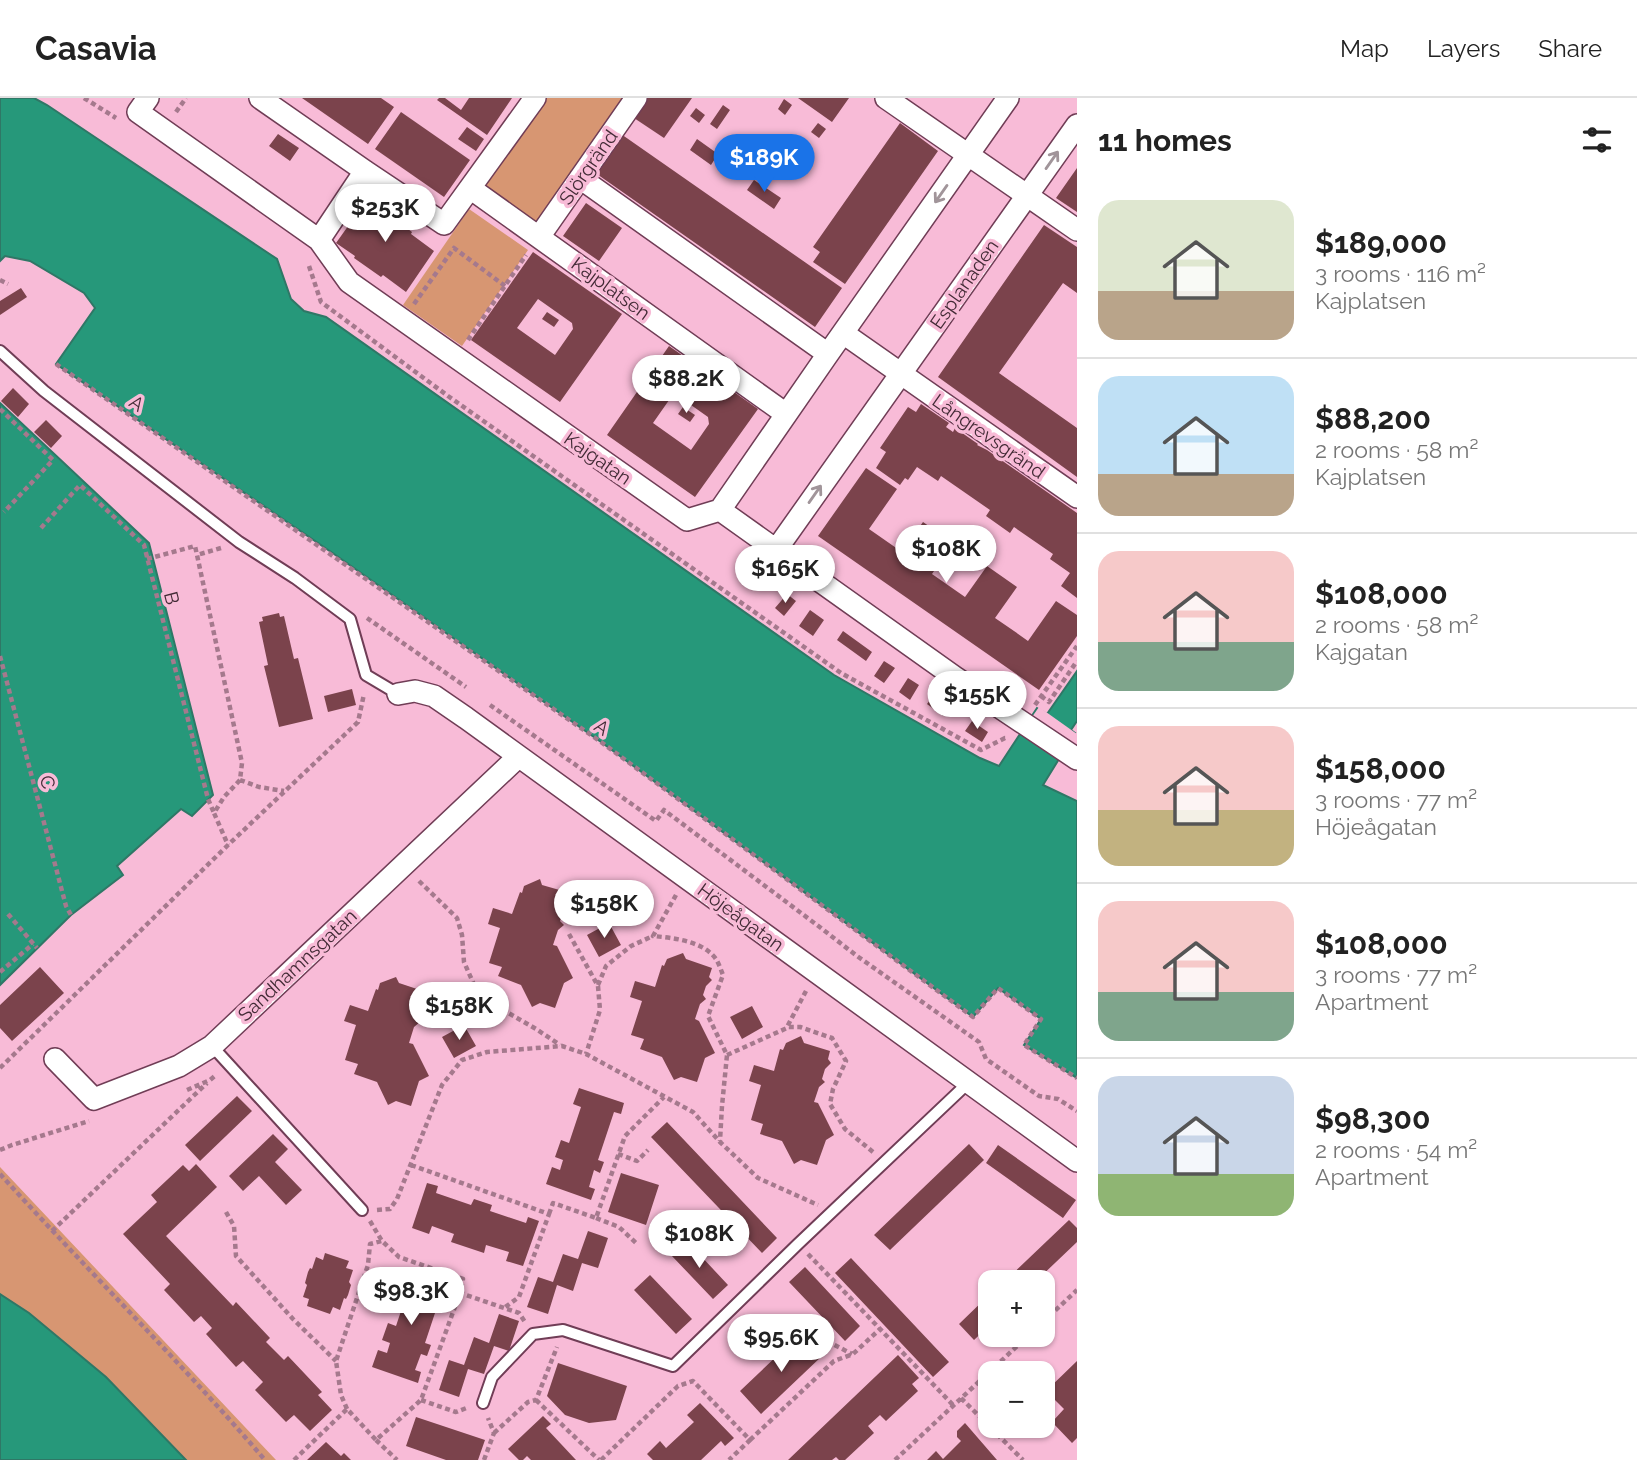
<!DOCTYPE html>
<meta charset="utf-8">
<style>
:root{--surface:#fff;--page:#f2f2f2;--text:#222;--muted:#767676;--line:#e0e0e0;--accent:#1a73e8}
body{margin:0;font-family:Raleway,sans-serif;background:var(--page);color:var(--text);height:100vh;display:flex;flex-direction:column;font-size:26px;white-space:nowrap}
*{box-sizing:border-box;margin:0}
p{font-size:23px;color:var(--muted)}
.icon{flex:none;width:38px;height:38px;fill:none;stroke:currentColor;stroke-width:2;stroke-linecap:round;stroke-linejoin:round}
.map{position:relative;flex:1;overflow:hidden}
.side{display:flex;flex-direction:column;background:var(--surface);width:560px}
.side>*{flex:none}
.buttons{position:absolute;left:978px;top:1172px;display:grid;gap:14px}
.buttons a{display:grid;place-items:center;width:77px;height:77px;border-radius:14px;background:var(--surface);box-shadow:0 2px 5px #0004;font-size:35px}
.price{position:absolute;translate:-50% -60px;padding:0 16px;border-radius:24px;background:#fff;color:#222;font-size:23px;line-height:46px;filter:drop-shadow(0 2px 4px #0008)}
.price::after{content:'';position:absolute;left:50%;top:42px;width:21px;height:16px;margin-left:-10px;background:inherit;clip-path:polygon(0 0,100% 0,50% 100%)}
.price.current{background:var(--accent);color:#fff}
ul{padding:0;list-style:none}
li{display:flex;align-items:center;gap:21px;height:175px;padding:0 21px}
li+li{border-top:2px solid var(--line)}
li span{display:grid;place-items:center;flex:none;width:196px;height:140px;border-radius:21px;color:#555}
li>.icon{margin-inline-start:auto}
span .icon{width:84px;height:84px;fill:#fffc;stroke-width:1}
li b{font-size:30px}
h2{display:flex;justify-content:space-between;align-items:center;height:84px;padding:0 21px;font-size:30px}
header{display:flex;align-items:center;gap:42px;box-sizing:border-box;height:98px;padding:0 35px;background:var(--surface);border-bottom:2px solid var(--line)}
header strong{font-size:33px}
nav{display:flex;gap:38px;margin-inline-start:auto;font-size:24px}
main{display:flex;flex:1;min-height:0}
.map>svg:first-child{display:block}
.green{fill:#d79672}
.water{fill:#26987a;stroke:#2f7766;stroke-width:2}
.pier{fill:#f8bbd7}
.building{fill:#7b434c;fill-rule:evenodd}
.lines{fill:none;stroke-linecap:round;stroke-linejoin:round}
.service-casing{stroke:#703d56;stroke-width:14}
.minor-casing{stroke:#703d56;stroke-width:24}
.path{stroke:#a5798d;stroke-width:4.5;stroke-dasharray:5 3.5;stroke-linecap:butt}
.service{stroke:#fff;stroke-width:10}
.minor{stroke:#fff;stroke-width:21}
.oneway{stroke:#a1959a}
.labels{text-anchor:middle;stroke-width:7;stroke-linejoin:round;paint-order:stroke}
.street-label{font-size:19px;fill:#432b36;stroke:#f8bbd7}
</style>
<header>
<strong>Casavia</strong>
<nav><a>Map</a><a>Layers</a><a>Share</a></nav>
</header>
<main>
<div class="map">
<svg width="1077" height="1362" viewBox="0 0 1077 1362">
<rect width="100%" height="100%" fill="#f8bbd7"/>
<path class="green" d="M546 0H625L535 129 482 92Z
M469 111 528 152 462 248 403 207Z
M0 1069 276 1362H0Z"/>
<path class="water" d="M0 0H34L47 7 277 161 291 201 304 213 326 219 834 577 980 660 999 668 1037 610 1047 616 1077 573V623L1071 632 1075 635 1043 687 1077 703V980L1024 947 1041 921 998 890 973 919 601 644 334 456 56 266 95 210 84 195 30 163 5 158 0 163Z
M0 305 149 445 213 697 192 718 181 711 117 768 123 777 71 817 0 887Z
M0 1196 29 1215 106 1279 186 1362H0Z"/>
<path class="pier" d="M1039 609 1077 636 1061 664 1020 636Z"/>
<path class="building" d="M302 0H381L394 9 368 46Z
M439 0H445L461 12 469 0H512L487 37 437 2Z
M648 0H692L664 40 634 20Z
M798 0H849L832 24Z
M784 1 792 7 785 17 778 11Z
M723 7 730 12 717 31 710 26Z
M696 10 705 17 699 25 690 18Z
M401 14 470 62 444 99 375 51Z
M818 25 826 31 819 40 811 34Z
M900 25 938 53 845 186 813 164 820 154 813 149Z
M467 29 484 41 476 53 458 41Z
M278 36 299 50 290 63 269 48Z
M621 36 842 190 815 229 594 74Z
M697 41 718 56 711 67 690 52Z
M1077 70V114L1056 100Z
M754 82 781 100 774 111 747 92Z
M371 96 397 114 393 120 412 134 411 136 434 153 406 194 383 177 381 179 354 160 355 158 336 145Z
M586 105 622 130 599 163 563 138Z
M1044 127 1077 149V195L1063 185 999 275 1077 330V379L938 279Z
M533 154 622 216 560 304 471 242ZM538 201 572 225 573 231 555 257 517 230Z
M21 190 27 199 0 217V203Z
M547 214 559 222 554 229 542 221Z
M669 248 758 311 695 399 607 337ZM674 295 708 319 709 326 691 352 653 325Z
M13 290 29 306 18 319 1 303Z
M921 306 949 325 946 329 953 334 955 330 978 346 977 347 987 352 1077 415V500L1061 488 1070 475 1050 461 1053 456 1014 429 1010 435 986 418 990 412 941 378 938 383 917 369 908 382 905 380 900 387 876 370 886 354 880 350 908 309 916 314Z
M683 309 695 317 690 324 678 316Z
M46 322 62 338 51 350 34 334Z
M866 370 897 391 869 431 902 454 923 424 953 445 932 476 965 499 987 468 1017 489 995 520 1014 533 1028 543 1056 503 1077 517V538L1039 592 818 438Z
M787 496 796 503 784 518 775 510Z
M810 512 824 522 813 538 799 528Z
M279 515 280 519 284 518 294 561 298 560 313 621 279 629 264 568 268 567 259 524 263 523 262 519Z
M843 533 872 554 866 563 837 542Z
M884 563 895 570 884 585 874 578Z
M908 580 919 587 910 602 899 594Z
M352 591 356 607 328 614 324 598Z
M934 597 949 609 943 618 927 606Z
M972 623 988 634 982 644 965 633Z
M540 781 542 787 570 795 567 805 570 808 564 814 560 823 564 827 558 832 553 847 557 848 573 880 564 885 555 910 540 905 532 909 521 887 498 878 502 869 489 865 500 830 488 826 493 810 512 816 520 794 522 795 524 788Z
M609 825 621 847 599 859 587 837Z
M683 855 686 861 712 870 709 879 712 882 706 888 703 897 706 901 700 906 695 921 699 923 715 955 705 960 697 984 681 979 674 982 662 959 640 951 644 941 631 937 642 903 630 899 635 883 655 889 662 867 664 868 667 861Z
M40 869 64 895 12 943 0 930V907Z
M396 879 399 885 426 894 423 902 426 906 420 911 417 921 420 924 414 929 409 945 413 946 429 978 419 983 411 1008 396 1003 388 1007 377 984 354 976 358 966 345 962 356 927 344 923 350 907 368 913 376 891 378 892 380 885Z
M752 908 763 929 742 941 730 919Z
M464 927 476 948 454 960 442 939Z
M801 938 804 945 830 953 828 961 831 965 825 971 822 981 825 984 819 989 814 1004 818 1005 834 1037 826 1042 817 1067 801 1062 794 1066 782 1043 760 1036 763 1026 751 1022 761 987 749 983 754 967 774 973 780 951 783 952 786 945Z
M579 990 624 1005 621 1016 614 1014 598 1062 604 1064 600 1075 594 1072 589 1089 595 1091 591 1102 546 1086 552 1069 560 1072 563 1062 555 1059 561 1042 569 1045 581 1009 573 1006Z
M237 998 252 1013 200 1063 185 1047Z
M667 1024 777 1140 762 1155 651 1039Z
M273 1036 288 1051 275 1064 302 1092 286 1107 259 1078 243 1093 229 1078Z
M969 1046 984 1062 890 1152 874 1137Z
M998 1047 1076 1102 1063 1120 986 1065Z
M196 1066 217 1089 166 1138 233 1208 236 1204 270 1240 266 1244 284 1262 288 1258 322 1294 318 1297 332 1312 310 1333 294 1317 286 1324 255 1292 263 1284 243 1263 236 1269 206 1236 212 1230 201 1218 194 1224 164 1192 170 1186 123 1136 157 1104 151 1097 183 1067 189 1073Z
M621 1075 659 1087 646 1127 608 1114Z
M427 1085 438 1088 436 1095 471 1107 474 1101 492 1107 490 1113 526 1125 528 1119 539 1123 523 1168 506 1163 509 1154 486 1147 484 1155 451 1144 454 1136 432 1128 429 1136 412 1130Z
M1069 1122 1077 1130V1144L1034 1185H1003Z
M588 1133 608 1140 598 1170 582 1165 573 1193 557 1187 548 1216 527 1209 538 1179 553 1184 563 1156 578 1161Z
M686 1142 728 1187 713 1201 671 1157Z
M325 1155 349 1163 346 1170 353 1172 349 1184 351 1187 348 1197 346 1201 344 1200 340 1212 333 1209 330 1216 307 1208 309 1201 303 1199 307 1187 305 1185 308 1174 310 1170 312 1171 316 1159 323 1162Z
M851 1160 949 1264 933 1279 835 1175Z
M805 1169 860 1228 845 1243 789 1184Z
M405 1173 451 1188 447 1199 441 1197 425 1245 431 1247 427 1258 421 1256 415 1272 421 1274 418 1285 372 1269 378 1252 387 1255 390 1245 382 1242 388 1225 396 1228 408 1192 399 1190Z
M650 1177 692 1221 676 1236 634 1192Z
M990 1196V1227L974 1242 959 1226Z
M499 1216 519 1223 509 1253 494 1248 484 1276 468 1271 459 1299 439 1292 449 1262 464 1267 474 1239 489 1245Z
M800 1236 822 1258 761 1316 740 1293Z
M898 1257 919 1280 912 1286 918 1293 886 1323 880 1317 868 1328 874 1335 845 1362H839L836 1359 832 1362H788Z
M1077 1263V1340L1072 1345 1052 1324 1064 1311 1046 1293Z
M558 1265 627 1288 616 1322 589 1325 565 1317 547 1298Z
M700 1305 734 1340 725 1348 721 1343 701 1362H653L647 1356 660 1343 666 1350 694 1324 687 1317Z
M543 1318 551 1326 546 1330 576 1362H531L527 1358 523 1362H519L508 1351Z
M416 1319 485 1342 478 1362H446L406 1348Z
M965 1325 997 1362H927L936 1353 943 1361 961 1343 957 1339V1333Z
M326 1344 341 1358 344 1355 351 1362H307Z"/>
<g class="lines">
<defs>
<path id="service" d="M0 253 44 293 239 444 295 480 350 521 366 577 398 596
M212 948 362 1112
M483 1305 492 1279 533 1236 563 1232 673 1268 798 1146 968 985"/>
<path id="minor" d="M148 0 138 14 319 142 349 184 687 422 720 412 956 580 1077 661
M260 0 365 73 444 126 535 0
M886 0 1077 132
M580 80 828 256
M470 90 786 316
M539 139 636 0
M319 142 365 73
M843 235 1077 399
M720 412 828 256 1008 0
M776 452 1077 27
M398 596 415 593 434 598 466 620 1077 1063
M55 961 94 1001 179 968 212 948 518 659"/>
</defs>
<use href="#service" class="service-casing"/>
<use href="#minor" class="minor-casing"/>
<path class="path" d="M84 0 116 20
M176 14 186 0
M309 168 321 204 448 298 841 575 981 652 1005 640H1008
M0 182 8 186
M414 206 454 150 505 188
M468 242 526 157
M56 266 601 644 973 919 998 890 1041 921 1024 947 1077 980
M0 311 53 362 4 414
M41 430 80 387 144 447 208 701 214 715
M221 450 197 457 242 665 240 682 224 699 214 715 228 747
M147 461 195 448 197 457
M367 520 466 589
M0 558 66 808 71 817
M1041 598 1049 604 1077 563
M490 607 656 723 664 712 821 830 857 858 979 944 986 961 1039 998 1058 1001 1077 1013
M1035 607 1077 548
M240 682 259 689 284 693
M419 783 457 820 462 837 464 864 479 898 536 931 560 947
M676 797 653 838C674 840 703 843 716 861 719 866 721 872 723 877L708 918 727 957 722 1008 720 1043
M8 816 37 850
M569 836 598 888 600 912 586 956
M0 874 33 846
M598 887 606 868 631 848 653 838
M806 893 787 929H800L832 940 846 963 833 991 830 1006 845 1031 873 1054
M727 957 787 930
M0 970 228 747 358 624 364 596
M187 992 210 982 216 977
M0 1052 12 1047 89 1023
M618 1056 637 1063 648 1052
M411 1067 549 1116 519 1199 504 1210
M0 1076C87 1172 180 1263 265 1362
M377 1112 390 1111 397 1101 442 987 462 962 487 954 562 948 586 956 693 1014 720 1044 758 1080 818 1107
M226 1114 234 1128 236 1158 293 1221 336 1263
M549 1116 553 1105 596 1120 625 1038 664 999
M596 1120 619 1129 636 1145
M370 1123 382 1143 399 1159 463 1181 460 1195 519 1215 525 1224
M52 1133 207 985
M808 1156 953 1307
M1043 1224 1077 1192
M827 1243 852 1256
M961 1300 1023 1362
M421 1302 456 1314 469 1309
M536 1302 599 1362
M347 1311 341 1297 336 1263 368 1167 370 1146 382 1143
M494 1335 528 1304 536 1302 557 1249
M376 1342 397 1362
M750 1342 834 1263 853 1256 880 1231
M294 1362 347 1311 376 1342 421 1302 460 1195
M484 1362 494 1335 488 1320
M601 1362 678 1288 693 1283 750 1342 729 1362
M895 1362 1029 1237"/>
<use href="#service" class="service"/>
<use href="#minor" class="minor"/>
</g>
<defs><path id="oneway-shaft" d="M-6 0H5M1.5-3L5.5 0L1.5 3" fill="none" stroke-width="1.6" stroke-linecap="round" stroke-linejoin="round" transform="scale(1.75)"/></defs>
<g class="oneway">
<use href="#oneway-shaft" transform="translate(1052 62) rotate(-55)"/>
<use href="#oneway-shaft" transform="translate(941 96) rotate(125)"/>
<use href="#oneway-shaft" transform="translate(815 396) rotate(-55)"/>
</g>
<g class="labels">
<g class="street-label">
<text transform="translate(588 69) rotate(-55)" y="7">Slörgränd</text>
<text transform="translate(964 186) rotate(-55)" y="7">Esplanaden</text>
<text transform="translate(611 190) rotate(36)" y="7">Kajplatsen</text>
<text transform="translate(137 305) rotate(35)" y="7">A</text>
<text transform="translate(989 338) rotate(35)" y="7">Långrevsgränd</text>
<text transform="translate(598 360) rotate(35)" y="7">Kajgatan</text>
<text transform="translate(172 500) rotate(76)" y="7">B</text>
<text transform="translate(602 629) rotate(35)" y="7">A</text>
<text transform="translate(48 684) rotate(75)" y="7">C</text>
<text transform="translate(741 819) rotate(36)" y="7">Höjeågatan</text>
<text transform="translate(297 867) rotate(-43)" y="7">Sandhamnsgatan</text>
</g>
</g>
</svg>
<div class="buttons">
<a>+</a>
<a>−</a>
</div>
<b class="price current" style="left:764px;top:96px">$189K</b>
<b class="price" style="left:385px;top:146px">$253K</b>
<b class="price" style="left:686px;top:317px">$88.2K</b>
<b class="price" style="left:946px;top:487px">$108K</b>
<b class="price" style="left:785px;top:507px">$165K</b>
<b class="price" style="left:977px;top:633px">$155K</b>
<b class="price" style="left:604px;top:842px">$158K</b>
<b class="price" style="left:459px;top:944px">$158K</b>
<b class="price" style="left:699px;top:1172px">$108K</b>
<b class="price" style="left:411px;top:1229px">$98.3K</b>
<b class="price" style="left:781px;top:1276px">$95.6K</b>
</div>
<section class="side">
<h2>11 homes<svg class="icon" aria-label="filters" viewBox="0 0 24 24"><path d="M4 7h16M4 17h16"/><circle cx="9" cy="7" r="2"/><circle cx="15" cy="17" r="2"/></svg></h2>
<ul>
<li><span style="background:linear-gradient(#dfe7d0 65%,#b9a48a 0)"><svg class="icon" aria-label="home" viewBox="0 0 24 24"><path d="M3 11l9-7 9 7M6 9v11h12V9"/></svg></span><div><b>$189,000</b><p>3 rooms · 116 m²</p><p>Kajplatsen</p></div></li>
<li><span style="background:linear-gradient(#bfe0f5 70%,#b9a48a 0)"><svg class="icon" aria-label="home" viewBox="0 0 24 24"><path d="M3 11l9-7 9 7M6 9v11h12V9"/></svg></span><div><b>$88,200</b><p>2 rooms · 58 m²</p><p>Kajplatsen</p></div></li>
<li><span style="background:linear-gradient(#f6c9c9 65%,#7fa58c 0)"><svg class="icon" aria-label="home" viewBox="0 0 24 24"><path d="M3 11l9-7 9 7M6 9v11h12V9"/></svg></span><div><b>$108,000</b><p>2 rooms · 58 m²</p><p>Kajgatan</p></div></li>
<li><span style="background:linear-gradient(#f6c9c9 60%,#c2b280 0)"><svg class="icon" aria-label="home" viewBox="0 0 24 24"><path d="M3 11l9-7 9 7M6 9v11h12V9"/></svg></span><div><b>$158,000</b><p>3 rooms · 77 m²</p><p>Höjeågatan</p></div></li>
<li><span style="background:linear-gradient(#f6c9c9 65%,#7fa58c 0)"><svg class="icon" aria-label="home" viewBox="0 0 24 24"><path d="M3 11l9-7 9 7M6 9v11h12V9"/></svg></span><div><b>$108,000</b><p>3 rooms · 77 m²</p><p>Apartment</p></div></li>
<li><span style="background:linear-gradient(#c9d6e8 70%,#8fb573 0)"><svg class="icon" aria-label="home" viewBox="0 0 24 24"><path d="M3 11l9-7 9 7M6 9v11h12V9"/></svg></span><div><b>$98,300</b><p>2 rooms · 54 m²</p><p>Apartment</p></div></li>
</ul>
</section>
</main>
